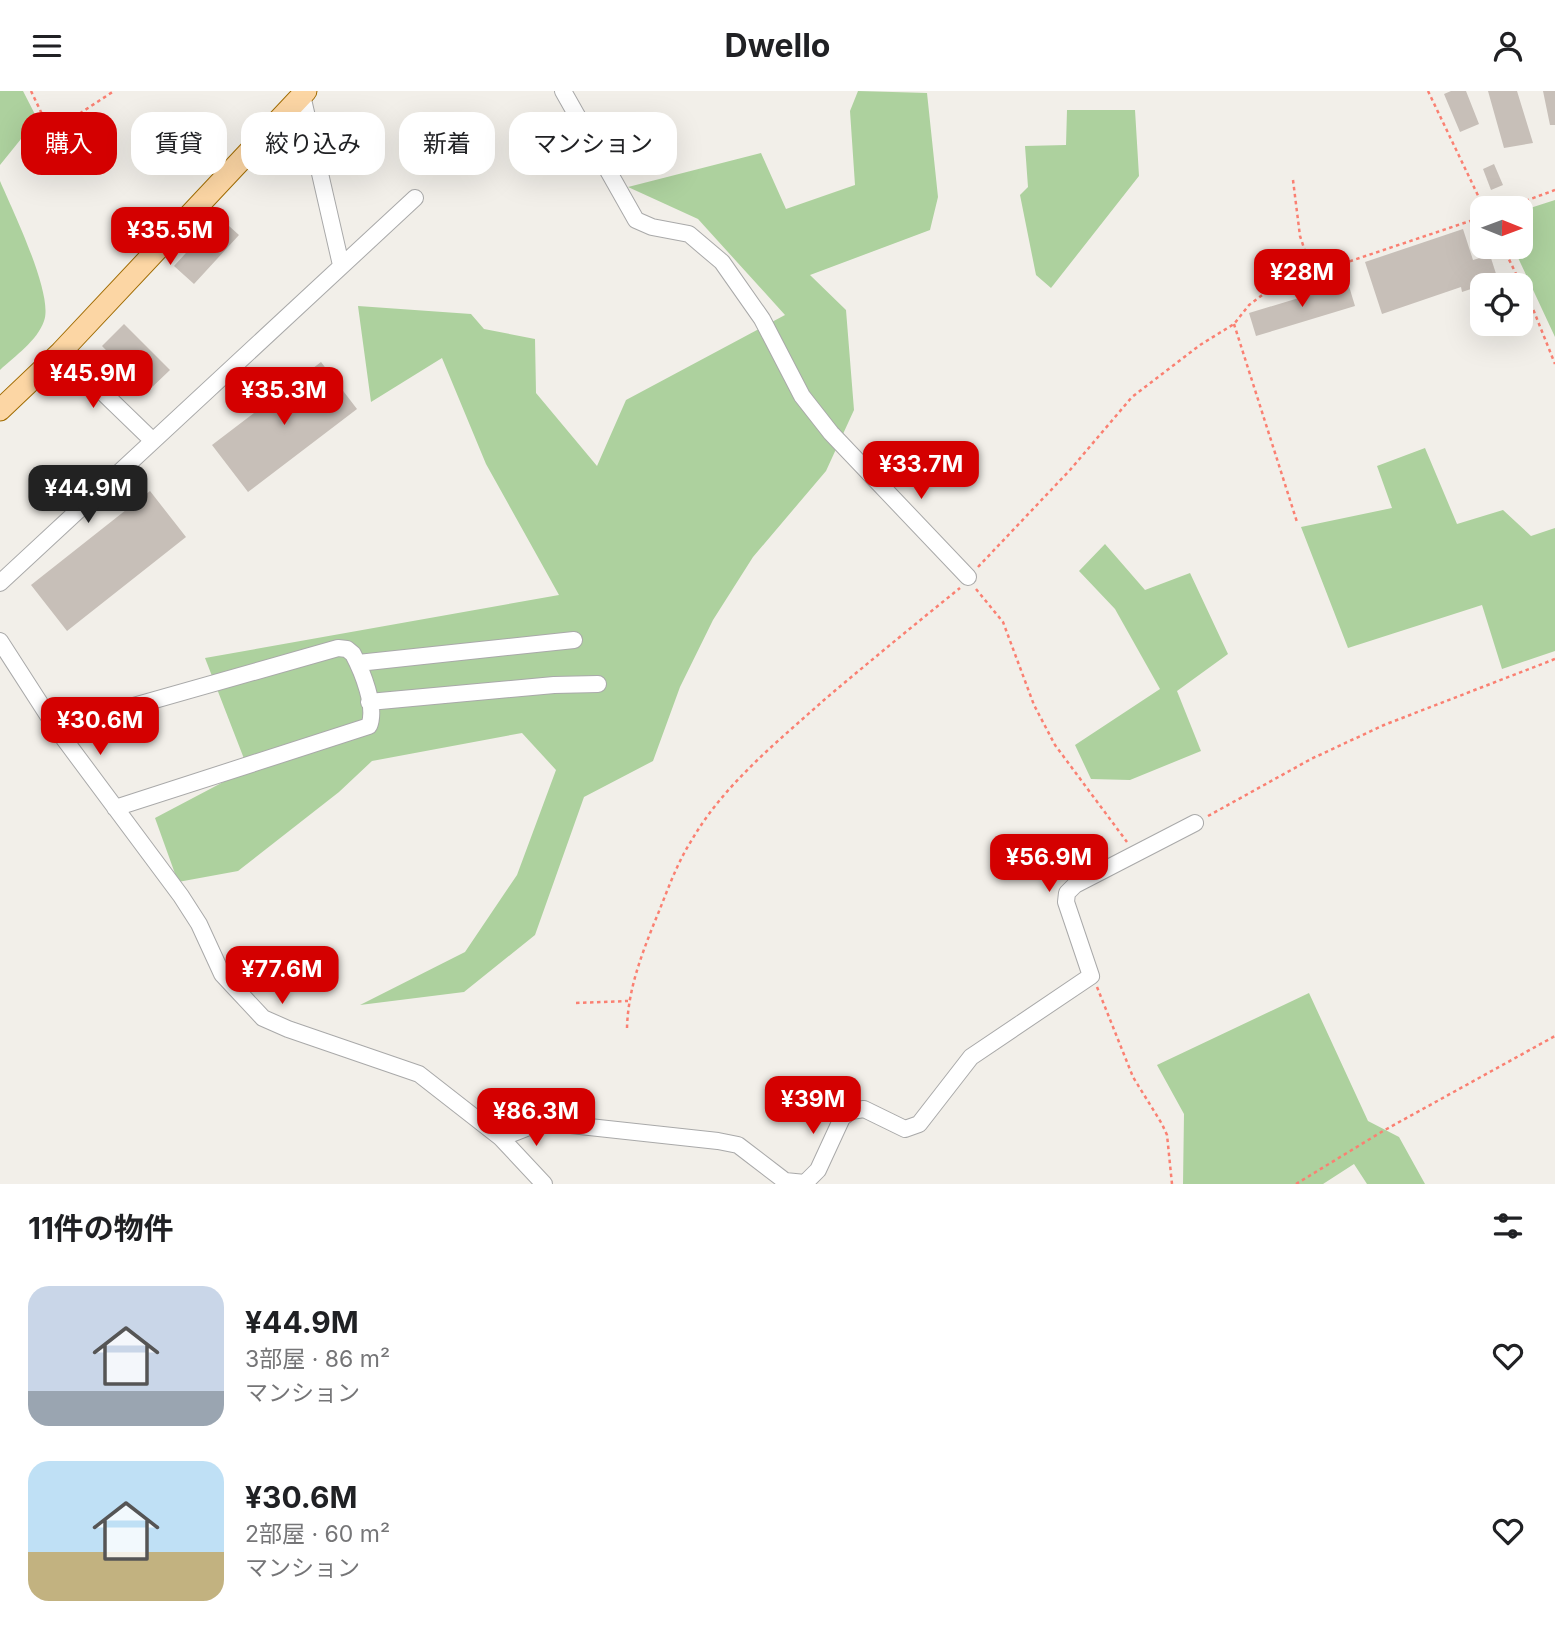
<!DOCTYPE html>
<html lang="ja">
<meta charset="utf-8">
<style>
:root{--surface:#fff;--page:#f2f2f2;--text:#202124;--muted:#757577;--accent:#d40000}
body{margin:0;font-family:Inter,"Noto Sans JP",sans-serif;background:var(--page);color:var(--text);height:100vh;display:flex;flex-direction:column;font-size:26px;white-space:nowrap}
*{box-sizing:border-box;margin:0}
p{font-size:23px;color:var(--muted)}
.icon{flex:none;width:38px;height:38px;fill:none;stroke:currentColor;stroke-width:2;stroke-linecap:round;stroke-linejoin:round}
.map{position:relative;height:1093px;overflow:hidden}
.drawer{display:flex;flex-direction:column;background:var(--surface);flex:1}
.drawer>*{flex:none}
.banner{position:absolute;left:21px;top:21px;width:700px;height:63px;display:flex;gap:14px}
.needle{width:46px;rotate:91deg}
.buttons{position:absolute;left:1470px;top:105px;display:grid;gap:14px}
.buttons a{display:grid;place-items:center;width:63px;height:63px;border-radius:14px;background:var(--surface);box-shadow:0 7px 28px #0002;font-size:35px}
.price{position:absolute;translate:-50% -60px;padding:0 16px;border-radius:14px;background:var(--accent);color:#fff;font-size:23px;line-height:46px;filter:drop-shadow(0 2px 4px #0008)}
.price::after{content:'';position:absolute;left:50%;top:42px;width:21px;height:16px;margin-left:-10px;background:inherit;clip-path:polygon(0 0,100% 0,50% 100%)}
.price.current{background:#222;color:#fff}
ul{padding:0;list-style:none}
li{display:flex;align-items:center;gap:21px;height:175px;padding:0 28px}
li span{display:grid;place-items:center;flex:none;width:196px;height:140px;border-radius:21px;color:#555}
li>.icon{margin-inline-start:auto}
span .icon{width:84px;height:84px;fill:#fffc;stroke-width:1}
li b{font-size:30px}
h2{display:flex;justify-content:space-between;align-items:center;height:84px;padding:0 28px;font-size:30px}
.pill{padding:0 24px;border-radius:21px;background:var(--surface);box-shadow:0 7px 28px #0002;font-size:24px;line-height:63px}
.pill.current{background:var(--accent);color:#fff}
header{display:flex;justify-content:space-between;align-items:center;height:91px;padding:0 28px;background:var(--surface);font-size:32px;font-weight:700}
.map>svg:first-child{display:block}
.forest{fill:#add19e}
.building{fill:#c7bfb8}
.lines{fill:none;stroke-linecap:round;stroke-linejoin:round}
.minor-casing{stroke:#a9a9a9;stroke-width:18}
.major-casing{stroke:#a06b00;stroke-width:23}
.path{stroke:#fa8072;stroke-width:2.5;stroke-dasharray:3.5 3.5;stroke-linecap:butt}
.minor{stroke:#fff;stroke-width:16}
.major{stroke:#fcd6a4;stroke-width:21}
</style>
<header><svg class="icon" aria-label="menu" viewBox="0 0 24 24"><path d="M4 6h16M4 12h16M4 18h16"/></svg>Dwello<svg class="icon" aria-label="person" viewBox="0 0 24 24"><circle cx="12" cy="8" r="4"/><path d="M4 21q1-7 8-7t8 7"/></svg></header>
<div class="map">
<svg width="1555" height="1093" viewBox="0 0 1555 1093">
<rect width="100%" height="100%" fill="#f2efe9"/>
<path class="forest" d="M0 0H23L43 39 21 48 0 74Z
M858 0 927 2 938 106 930 139 810 184 846 219 854 319 826 380 753 466 713 529 680 596 653 670 584 706 535 844 464 901 360 914 465 861 517 784 556 679 522 642 372 670 339 701 238 780 178 791 155 727 248 678 205 567 559 504 486 373 442 267 371 311 358 215 471 223 484 238 535 248 536 302 597 375 626 309 785 224 698 128 628 96 761 62 786 118 855 94 850 20Z
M1067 19H1135L1139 85 1051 197 1036 184 1020 104 1028 96 1025 55 1066 54Z
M0 90C12 118 54 204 44 230 37 250 15 265 0 279Z
M1555 109V246L1513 156H1521V120Z
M1425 357 1457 433 1503 419 1531 445 1555 437V560L1502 578 1482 514 1348 557 1301 436 1392 417 1377 375Z
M1105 453 1145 499 1190 482 1228 563 1177 600 1201 660 1130 689 1091 688 1075 654 1160 598 1115 518 1079 480Z
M1309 902 1368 1030 1399 1046 1425 1093H1367L1354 1073 1323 1093H1183L1184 1023 1157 974Z"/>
<path class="building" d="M1451 0H1466L1479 33 1460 41 1444 3Z
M1488 0H1517L1533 52 1504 57Z
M1543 0H1555V34H1550Z
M1494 73 1503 94 1491 99 1483 78Z
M219 126 239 144 194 193 174 175Z
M1463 138 1473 169 1490 164 1498 189 1462 201 1461 196 1382 223 1365 171Z
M1348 192 1355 215 1256 245 1249 222Z
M124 233 170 279 147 301 102 255Z
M321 271 357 318 248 401 212 354Z
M150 400 186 446 67 540 31 494Z"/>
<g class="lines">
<defs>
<path id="minor" d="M563 0 636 129 652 136 689 143 722 171 762 228 802 305 831 342 968 486
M302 4 341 174
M61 261 152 349
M0 492 415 107
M0 550 56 637 181 805 199 833 222 883 263 927 288 938 419 983 501 1047 544 1093
M358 572 574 549
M369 611 554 594 598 593
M56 637 338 557 347 558 353 563C362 580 377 616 369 635L115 717
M501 1047 534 1034H571L718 1050 738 1054 785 1090 805 1092 818 1079 842 1027 851 1020 864 1018 905 1038 919 1033 971 966 1091 885 1066 811 1067 802 1075 794 1195 732"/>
<path id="major" d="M0 319 61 261 306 0"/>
</defs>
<use href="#minor" class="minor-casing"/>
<use href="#major" class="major-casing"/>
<path class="path" d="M31 0 51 42
M1428 0 1484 117
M27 57 114 0
M1293 89 1300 145 1312 181
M1506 117 1555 99
M1503 156 1533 218 1555 273
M1234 233 1297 431
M978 476 1070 379 1132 306 1200 254 1234 233 1249 214 1273 196 1482 126
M976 498 1003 531 1034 614 1055 654 1127 751
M1208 725 1311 668 1384 634 1555 568
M1097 896 1133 986 1162 1033 1167 1044 1172 1093
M576 912 628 910
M627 937C628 899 641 865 655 830 666 804 675 776 690 752 723 694 775 653 824 609 869 571 914 534 960 497
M1296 1093 1383 1040 1555 945"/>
<use href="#minor" class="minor"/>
<use href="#major" class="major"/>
</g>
</svg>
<div class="buttons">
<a><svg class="needle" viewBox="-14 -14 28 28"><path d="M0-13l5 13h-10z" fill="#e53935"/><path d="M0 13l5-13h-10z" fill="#757577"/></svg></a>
<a><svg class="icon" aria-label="locate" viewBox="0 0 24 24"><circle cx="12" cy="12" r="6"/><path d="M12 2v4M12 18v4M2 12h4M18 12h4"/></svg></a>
</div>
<b class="price" style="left:170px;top:176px">¥35.5M</b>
<b class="price" style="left:1302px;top:218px">¥28M</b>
<b class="price" style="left:93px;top:319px">¥45.9M</b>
<b class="price" style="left:284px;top:336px">¥35.3M</b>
<b class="price" style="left:921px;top:410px">¥33.7M</b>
<b class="price current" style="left:88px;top:434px">¥44.9M</b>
<b class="price" style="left:100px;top:666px">¥30.6M</b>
<b class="price" style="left:1049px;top:803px">¥56.9M</b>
<b class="price" style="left:282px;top:915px">¥77.6M</b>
<b class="price" style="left:813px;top:1045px">¥39M</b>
<b class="price" style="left:536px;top:1057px">¥86.3M</b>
<div class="banner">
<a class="pill current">購入</a>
<a class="pill">賃貸</a>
<a class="pill">絞り込み</a>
<a class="pill">新着</a>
<a class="pill">マンション</a>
</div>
</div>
<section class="drawer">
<h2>11件の物件<svg class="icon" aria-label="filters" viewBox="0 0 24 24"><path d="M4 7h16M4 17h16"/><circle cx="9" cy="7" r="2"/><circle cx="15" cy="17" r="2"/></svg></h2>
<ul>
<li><span style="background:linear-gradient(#c9d6e8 75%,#9aa5b1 0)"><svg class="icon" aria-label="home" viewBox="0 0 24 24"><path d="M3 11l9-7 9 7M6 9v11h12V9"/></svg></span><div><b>¥44.9M</b><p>3部屋 · 86 m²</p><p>マンション</p></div><svg class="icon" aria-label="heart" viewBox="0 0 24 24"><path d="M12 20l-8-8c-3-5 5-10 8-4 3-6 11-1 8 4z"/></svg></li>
<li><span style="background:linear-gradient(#bfe0f5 65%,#c2b280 0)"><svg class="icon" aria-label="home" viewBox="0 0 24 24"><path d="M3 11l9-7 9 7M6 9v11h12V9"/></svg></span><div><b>¥30.6M</b><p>2部屋 · 60 m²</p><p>マンション</p></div><svg class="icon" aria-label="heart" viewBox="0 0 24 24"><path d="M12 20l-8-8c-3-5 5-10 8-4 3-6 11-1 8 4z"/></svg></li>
</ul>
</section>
